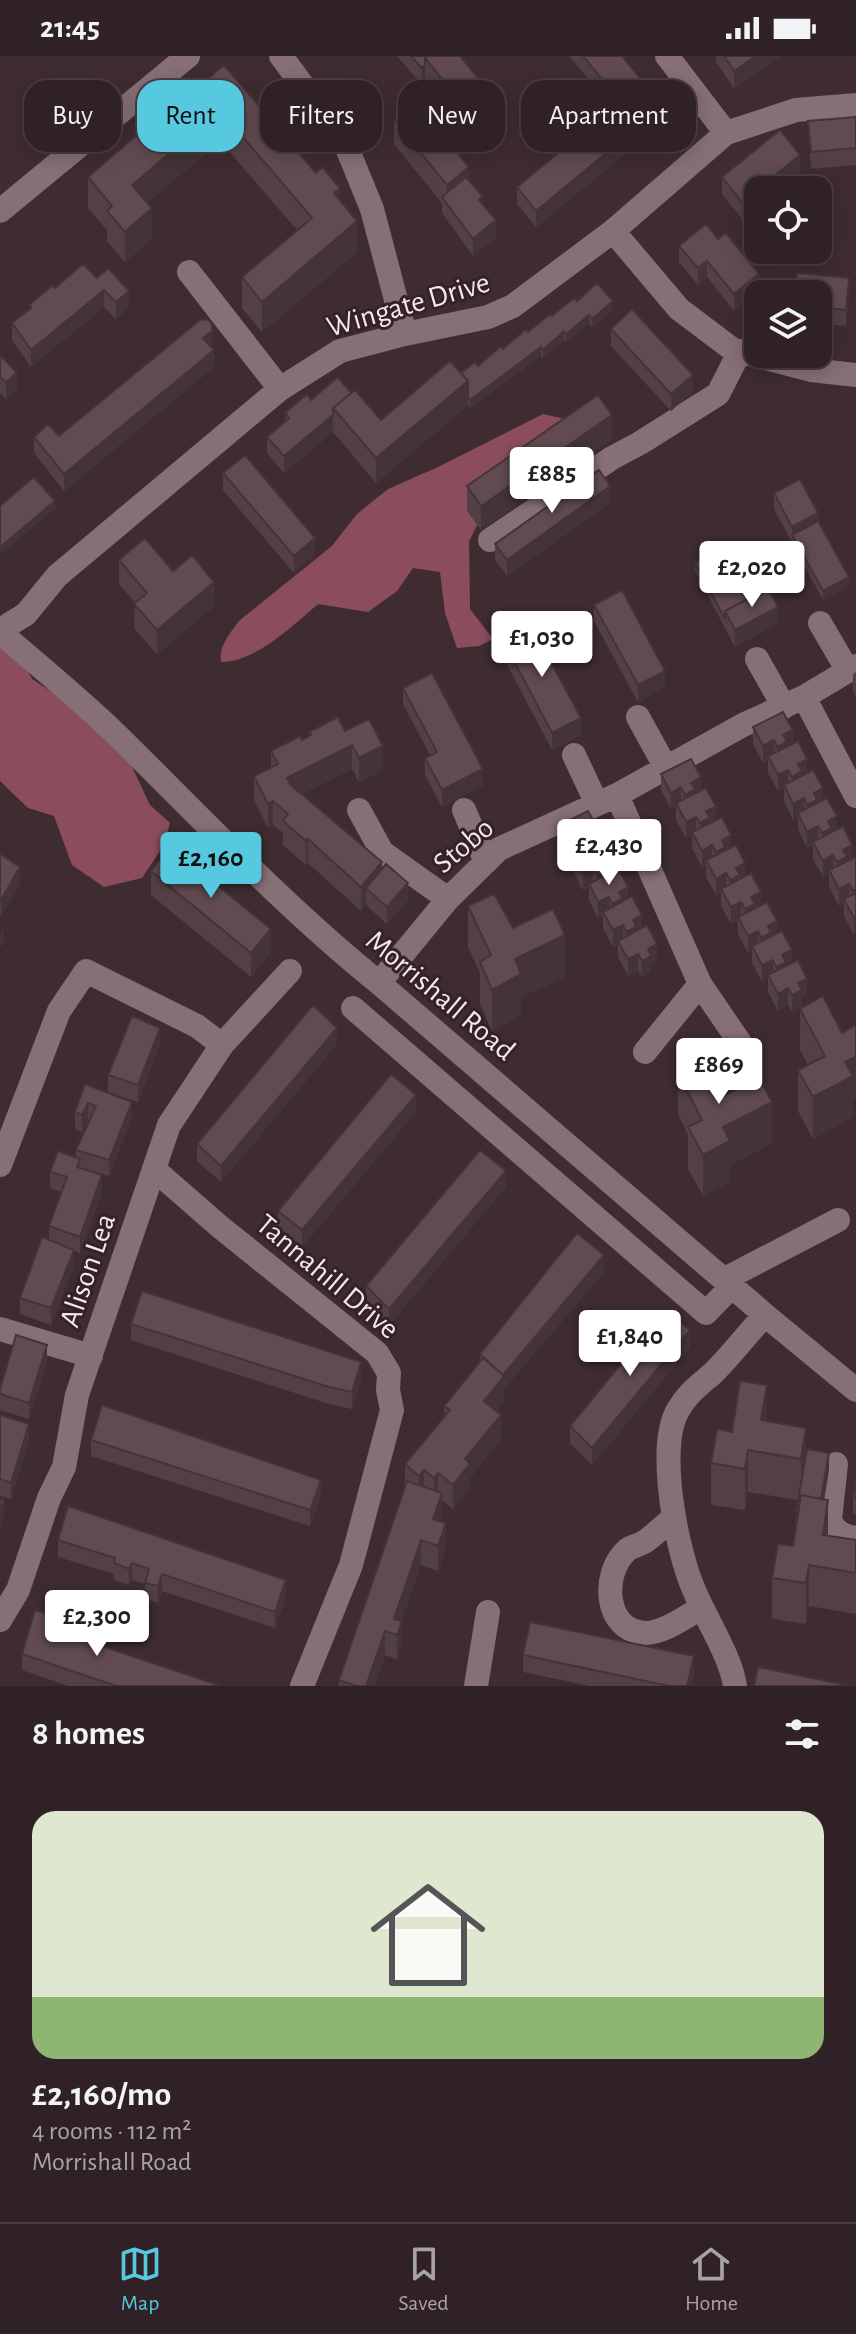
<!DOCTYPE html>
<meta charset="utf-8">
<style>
:root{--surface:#2f2125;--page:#3b2e32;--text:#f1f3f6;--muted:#a7a3a7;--line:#4a3e42;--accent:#56c9e0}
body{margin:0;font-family:"Alegreya Sans",sans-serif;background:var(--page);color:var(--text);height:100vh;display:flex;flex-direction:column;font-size:30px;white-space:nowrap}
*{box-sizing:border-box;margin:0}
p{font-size:26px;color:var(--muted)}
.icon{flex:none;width:44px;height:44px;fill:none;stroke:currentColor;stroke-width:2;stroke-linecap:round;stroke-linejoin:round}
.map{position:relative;height:1630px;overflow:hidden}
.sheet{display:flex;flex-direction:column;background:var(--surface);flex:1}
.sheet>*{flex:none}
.top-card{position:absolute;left:24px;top:24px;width:808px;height:72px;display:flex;gap:16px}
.buttons{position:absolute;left:744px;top:120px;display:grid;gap:16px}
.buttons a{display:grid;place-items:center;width:88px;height:88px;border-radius:16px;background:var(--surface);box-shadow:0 4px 20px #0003,0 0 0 2px var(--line);font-size:40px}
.price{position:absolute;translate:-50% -68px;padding:0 18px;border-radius:8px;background:#fff;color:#222;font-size:26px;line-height:52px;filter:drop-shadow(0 2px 4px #0008)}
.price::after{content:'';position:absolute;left:50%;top:48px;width:24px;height:18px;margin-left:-12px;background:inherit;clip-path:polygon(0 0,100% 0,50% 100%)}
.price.current{background:var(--accent);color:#111}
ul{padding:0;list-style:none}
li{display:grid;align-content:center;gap:16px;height:424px;padding:0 32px}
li+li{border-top:2px solid var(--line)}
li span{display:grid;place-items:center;height:248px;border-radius:24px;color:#555}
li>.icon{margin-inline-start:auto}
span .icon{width:144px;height:144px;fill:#fffc;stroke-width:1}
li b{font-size:34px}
h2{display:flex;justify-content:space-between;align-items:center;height:96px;padding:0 32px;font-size:34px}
.pill{padding:0 28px;border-radius:24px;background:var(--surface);box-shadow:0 4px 20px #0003,0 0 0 2px var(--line);font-size:28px;line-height:72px}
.pill.current{background:var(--accent);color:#111}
.status{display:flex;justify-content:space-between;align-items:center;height:56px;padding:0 40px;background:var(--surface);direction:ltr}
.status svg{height:22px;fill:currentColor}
.tabs{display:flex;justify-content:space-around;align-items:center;height:112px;border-top:2px solid var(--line);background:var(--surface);font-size:22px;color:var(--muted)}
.tabs a{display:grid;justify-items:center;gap:4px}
.tabs .current{color:var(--accent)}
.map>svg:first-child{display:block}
.forest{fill:#8b4d5e}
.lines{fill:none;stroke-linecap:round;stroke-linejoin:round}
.minor{stroke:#866f75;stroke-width:24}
.wall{fill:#534045}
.shaded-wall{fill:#443438}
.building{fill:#614b50;stroke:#443438;stroke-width:2}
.labels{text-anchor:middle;stroke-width:6;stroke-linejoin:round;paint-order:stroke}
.street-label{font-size:30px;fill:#f5e8eb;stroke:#352227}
</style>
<div class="status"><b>21:45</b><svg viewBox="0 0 49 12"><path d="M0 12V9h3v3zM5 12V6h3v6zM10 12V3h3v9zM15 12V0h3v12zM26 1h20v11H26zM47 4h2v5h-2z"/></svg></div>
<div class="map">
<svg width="856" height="1630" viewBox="0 0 856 1630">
<rect width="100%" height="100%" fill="#3f2c31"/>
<path class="forest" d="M543 358 574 365 491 443 469 485 470 553 493 583 479 590 457 592 445 557 440 516 413 512 397 535 368 556 318 548C293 569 256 606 221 606 218 590 231 576 240 564L332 490 357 458 388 433 438 411Z
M0 584 14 588 32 623 117 679 150 749 170 767 164 789 142 822 104 831 72 809 54 760 28 752 0 725Z"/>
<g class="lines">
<path class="minor" d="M281 0 345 87 372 153 405 278
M667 0 726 77
M0 155 188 0
M613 175 679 253 732 293 811 314 856 319
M189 216 280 333
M490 484 612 402 640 387 718 338 740 295
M820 567 848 615
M0 574 26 558 57 520 280 333 340 295 405 278 488 261 513 250 613 175 726 77 796 54 856 49
M0 576C40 611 81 644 119 681 204 765 286 852 379 927L765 1259 856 1334
M757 603 784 651
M804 641 856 740
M638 661 666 712
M574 699 597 748
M617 739 700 928 747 997
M359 754 382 796 448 843
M464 754 486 806
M379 927 448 843 499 793 617 739 743 669 804 641 856 610
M353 952 706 1257 732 1230
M645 996 700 928
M0 1109 59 955 86 915 197 970 222 989
M156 1115 219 1170 377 1297 389 1317 388 1334 392 1354 351 1509 302 1630
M725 1223 838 1164
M0 1273 91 1300
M836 1408 830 1464C835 1476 843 1480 856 1482
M673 1462C663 1470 654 1480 644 1486 639 1489 631 1491 627 1494 601 1517 604 1575 645 1577 664 1577 685 1561 701 1552
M0 1564 18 1534 49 1442 64 1411 77 1339 169 1069 222 989 290 915
M476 1630 488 1556
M735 1630C731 1601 706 1563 694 1534 677 1496 656 1391 678 1354 687 1338 698 1330 711 1319 730 1301 747 1278 765 1259"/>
</g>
<path class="wall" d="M397 0H460L482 51 445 82 483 149 496 181 473 200 442 157V147L394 88V64L431 34 425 26 422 29Z
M569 0H622L663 67 536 171 517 148V131L615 55Z
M716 0H781L734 32 716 6Z
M197 32 340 144 357 196 262 276 242 252V221L297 174 220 85 147 147 152 183 125 206 107 185V174L88 152V121Z
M856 61V109L811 113 808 65Z
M800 116 758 134V150L742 163 722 138V121Z
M679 190 759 234 734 255 707 221 698 229 679 206Z
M83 208 129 251 116 263 104 251 31 311 12 284V267L30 253V248L55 232Z
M818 238H849L846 270 818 267Z
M577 245 613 253 592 271 589 267 566 286 564 284 543 302 541 300 470 352 468 349 376 427 333 376 284 417 267 397V381L285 365V357L311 344 351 337 381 364 461 317 478 310Z
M212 268V292L214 311 64 435 34 397V381L59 380Z
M611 273 693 335 671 355 611 290Z
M0 299 17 334 6 343 0 337Z
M612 383 481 474 467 455V430Z
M223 417 315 498 294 517 223 434Z
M774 437 818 465 849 530 823 544 774 453Z
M610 447 507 520 495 504V488Z
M119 504 173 515 214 550 157 598 134 572 135 547 119 528Z
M695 507 748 543 778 567 735 591 695 515Z
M594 549 665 631 638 646 594 565Z
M503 584 581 679 552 694 503 601Z
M856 616V641L853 635V618Z
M403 632 483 729 442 751 425 719V702L430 699 403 648Z
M753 671 793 687 823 744 852 802 856 801 854 879 844 860V847L839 850 829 831V818L823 821 813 803V789L807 792 798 773V762L793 764 784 745V732L778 735 768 717V704L763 707 753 688Z
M345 675 383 714 359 726 352 713 302 738 382 813 408 844 387 868 366 849 361 855 308 807 306 809 283 789V777L273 769 268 772 254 744V720L271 711V695L309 681V676Z
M661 718 701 734 761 849 777 878 807 939 802 942V951L792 956 788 949 778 955 768 936V922L762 926 752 907V894L748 897 738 878V865L731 868 721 850V836L716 839 706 821V809L702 811 692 792V779L686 782 676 764V751L671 753 661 734Z
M558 770 598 786 628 843 657 904 651 908V916L642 921 638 915 628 920 618 901V888L613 891 603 872V861L598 863 589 844V831L583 834 573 815V803L568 805 558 787Z
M0 798 20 828 1 860 0 859Z
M151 815 271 897 251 921 151 839Z
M468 850 513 872 565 921 521 941V959L492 975 480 948V917L468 891Z
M800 953 853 1044V1061L813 1083 798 1055V1014L808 1009 800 994Z
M160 988 138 1046 108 1036V1019Z
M337 988 221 1126 197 1105V1088Z
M678 1017 721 1041 772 1087 730 1109V1126L703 1140 688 1113V1079L678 1058Z
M85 1028 132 1062 109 1120 85 1114 102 1136 80 1197 74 1195V1210L51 1269 20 1258V1242L49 1184V1170L62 1136 50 1132V1116L76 1102V1094L90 1064H88L82 1076 75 1073V1056Z
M416 1056 302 1191 278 1171V1155Z
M506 1131 389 1269 366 1246V1230Z
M604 1216 504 1333V1344L496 1355 501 1383 470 1422V1432L453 1453 442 1444V1461L440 1465 446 1491 438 1515 421 1509 401 1565 402 1589 397 1603 385 1599 374 1630H339V1624L405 1431V1408L444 1361V1350L480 1306V1298Z
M131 1268 361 1323 352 1353 329 1348 131 1284Z
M690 1291 592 1409 570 1387V1370Z
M47 1305 29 1363 0 1354V1333Z
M0 1359 29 1384 11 1443 0 1440Z
M767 1365 806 1397 829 1413 824 1443 828 1480 856 1484V1558L809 1550 806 1568 772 1563V1522L793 1490 798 1444 748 1436 745 1454 711 1449V1407L732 1376Z
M91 1384 321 1440 310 1470 91 1400Z
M856 1424V1458H853V1441Z
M58 1484 286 1541 275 1572 162 1535 158 1547 145 1543V1528L132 1524 129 1529 114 1524V1518L58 1501Z
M62 1577 221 1630H68L22 1614V1598Z
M523 1599 694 1617 691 1630H590L523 1616Z"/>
<path class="shaded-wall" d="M756 0H781L734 32V15Z
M425 9V26L422 29V12Z
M482 27V51L433 92V68Z
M663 50V67L536 171V155Z
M220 54V85L132 160V129Z
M800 99V116L778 134H758V150L742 163V146Z
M469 111V135L447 148V129Z
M340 132V163L334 137Z
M152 152V183L125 206V176Z
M496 164V181L473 200V183Z
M357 165V196L262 276V246Z
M707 205V221L698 229V212Z
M759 218V234L734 255V238Z
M849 222V238L846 270V254Z
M104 234V251L31 311V294Z
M129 235V251L116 263V246Z
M613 245V253L592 271V263Z
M589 259V267L566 286V278Z
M212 275V292L203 282Z
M564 275V284L543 302V294Z
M541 291V300L470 352V344Z
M214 294V311L64 435V418Z
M17 317V334L6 343V326Z
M693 319V335L671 355V338Z
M468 325V349L376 427V402Z
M333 359V376L284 417V400Z
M612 359V383L481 474V450Z
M610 430V447L507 520V504Z
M55 445V453L0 499V491Z
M818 457V474L792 479V471Z
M315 482V498L294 517V500Z
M849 521V530L823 544V535Z
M214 526V550L157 598V574Z
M778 551V567L735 591V574Z
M665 615V631L638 646V629Z
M581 662V679L552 694V677Z
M793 674V691L777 708V691L783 679Z
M774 684V701L768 700V704L763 707V690Z
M352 689V713L287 746V722Z
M383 690V714L359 726V702Z
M807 703V720L792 737V721L798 708Z
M483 713V729L442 751V734Z
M788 714V730L784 729V732L778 735V719Z
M701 721V738L685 755V739L691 727Z
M681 731V748L676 747V751L671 753V737Z
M823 732V749L807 766V749L814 737Z
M804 742V759L798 757V762L793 764V748Z
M273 745V769L268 772V748Z
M716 751V767L700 784V767L706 755Z
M837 760V777L822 794V777L828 765Z
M696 761V777L692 776V779L686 782V766Z
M818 770V787L813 786V789L807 792V776Z
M598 773V790L582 807V790L588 778Z
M731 779V796L716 813V796L722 784Z
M308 783V807L306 809V785Z
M578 783V800L573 799V803L568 805V789Z
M712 789V806L706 804V809L702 811V795Z
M852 789V806L837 823V806L843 794Z
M833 799V816L829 814V818L823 821V805Z
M613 802V819L597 836V819L603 807Z
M382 806V830L366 832V849L361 855V831Z
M745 807V824L730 841V824L736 812Z
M20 811V828L1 860V844Z
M593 812V829L589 828V831L583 834V817Z
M726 817V834L721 833V836L716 839V823Z
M408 827V844L387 868V851Z
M849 828V844L844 843V847L839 850V833Z
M628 831V847L612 865V848L619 836Z
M761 836V853L745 870V853L751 841Z
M609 841V858L603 856V861L598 863V846Z
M741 846V863L738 861V865L731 868V851Z
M642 859V875L626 893V876L633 864Z
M856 861V878L854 879V862Z
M777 865V881L761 898V882L768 870Z
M623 869V886L618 885V888L613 891V874Z
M4 870V887L0 892V876Z
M271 873V897L251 921V897Z
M758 875V891L752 890V894L748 897V880Z
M565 879V921L521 941V959L492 975V934L515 903Z
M657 888V904L651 908V916L642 921V905L648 893Z
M792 894V910L776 927V911L782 899Z
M638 898V915L628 920V903Z
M773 904V920L768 919V922L762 926V909Z
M807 923V939L802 942V951L792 956V939L798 927Z
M788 932V949L778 955V938Z
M160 972V988L138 1046V1029Z
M337 972V988L221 1126V1110Z
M856 1001V1042L853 1044V1061L813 1083V1041L845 1006Z
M416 1039V1056L302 1191V1174Z
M132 1046V1062L109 1120V1104Z
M772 1046V1087L730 1109V1126L703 1140V1099L723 1071Z
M88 1047V1064L82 1076V1059Z
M506 1115V1131L389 1269V1253Z
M102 1119V1136L80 1197V1181Z
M74 1194V1210L51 1269V1252Z
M604 1199V1216L504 1333V1344L484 1369V1345L502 1319Z
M690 1274V1291L592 1409V1392Z
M47 1289V1305L29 1363V1347Z
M361 1306V1323L352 1353V1336Z
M767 1329V1371L761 1364Z
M501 1359V1383L470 1422V1432L453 1453V1429L465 1403Z
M29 1368V1384L11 1443V1427Z
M806 1372V1413L801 1444V1403Z
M748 1394V1436L745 1454V1413Z
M829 1397V1413L819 1477V1460Z
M424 1414V1438L419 1444V1420Z
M438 1417V1441L434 1446V1422Z
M321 1424V1440L310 1470V1454Z
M442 1437V1461L433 1487V1463Z
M4 1444V1461L0 1474V1458Z
M828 1444V1485L823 1479Z
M446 1467V1491L438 1515V1490Z
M421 1484V1509L397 1579 394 1563Z
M132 1507V1524L129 1529V1513Z
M809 1509V1550L806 1568V1527Z
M162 1518V1535L158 1547V1530Z
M286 1524V1541L275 1572V1556Z
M62 1562V1579L57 1575Z
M402 1565V1589L397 1603V1579Z
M385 1575V1599L374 1630H366Z
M694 1600V1617L691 1630H687Z"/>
<path class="building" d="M411 0H428L425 2V9L422 12Z
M428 0H460L482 27 433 68 469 111 447 129 394 64 443 24 425 2Z
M583 0H622L663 50 536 155 517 131 597 65 600 68 623 49Z
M724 0H756L734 15Z
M224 9 316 117 322 111 340 132 334 137 357 165 262 246 242 221 312 162 220 54 132 129 152 152 125 176 107 155 112 150 88 121 195 29 197 32Z
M856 61V92L811 96 808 65Z
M780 74 800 99 742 146 722 121Z
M466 121 483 141 479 144 496 164 473 183 442 141Z
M706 168 718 183 726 177 759 218 734 238 707 205 698 212 679 190Z
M83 208 97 222 108 212 129 235 116 246 104 234 31 294 12 267 31 252 30 248 53 229 55 232Z
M797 217 849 222 846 254 818 251V238H795Z
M597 227 613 245 592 263 589 259 566 278 564 275 543 294 541 291 470 344 468 341V325L461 317 475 306 478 310 501 290 503 293 526 273 528 276 550 258 552 260 574 242 577 245Z
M632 253 693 319 671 338 611 273Z
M207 263 212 268V275L203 282 214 294 64 418 34 381 48 368 59 380 200 264Z
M0 299 17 317 6 326 0 321Z
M450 305 468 325 376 402 333 352 355 334 381 364Z
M338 321 351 337 333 352V359L284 400 267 381 289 362 285 357 307 338 311 344Z
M598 339 612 359 481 450 467 430Z
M245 399 315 482 294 500 223 417Z
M599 414 610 430 507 504 495 488Z
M34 421 55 445 0 491V450Z
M800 423 818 457 792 471 774 437Z
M818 465 849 521 823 535 792 479Z
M145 482 173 515 192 499 214 526 157 574 134 548 147 537 119 504Z
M720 493 748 543 725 555V563L695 507Z
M768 532 778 551 735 574 725 555Z
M622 534 665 615 638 629 594 549Z
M531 569 581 662 552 677 503 584Z
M432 617 483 713 442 734 425 702 437 696 403 632Z
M783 656 793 674 783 679 787 686 777 691 774 684 763 690 753 671Z
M338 661 345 675 369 663 383 690 359 702 352 689 287 722 291 729 382 806 361 831 308 783 306 785 283 765 288 758 273 745 268 748 254 720 278 708 271 695 300 680 302 684 311 679 309 676Z
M798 685 807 703 798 708 802 715 792 721 788 714 778 719 768 700Z
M691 703 701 721 691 727 695 733 685 739 681 731 671 737 661 718Z
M813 714 823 732 814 737 817 744 807 749 804 742 793 748 784 729Z
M706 732 716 751 706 755 710 762 700 767 696 761 686 766 676 747Z
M827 742 837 760 828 765 831 772 822 777 818 770 807 776 798 757Z
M588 755 598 773 588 778 592 785 582 790 578 783 568 789 558 770Z
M722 761 731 779 722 784 725 791 716 796 712 789 702 795 692 776Z
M843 770 852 789 843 794 847 801 837 806 833 799 823 805 813 786Z
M603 783 613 802 603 807 607 814 597 819 593 812 583 817 573 799Z
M736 789 745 807 736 812 740 819 730 824 726 817 716 823 706 804Z
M170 791 271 873 251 897 151 815Z
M0 798 20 811 1 844 0 843Z
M856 801V833L853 835 849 828 839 833 829 814Z
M386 808 408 827 387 851 366 832Z
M618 812 628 831 619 836 622 843 612 848 609 841 598 846 589 828Z
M751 817 761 836 751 841 755 848 745 853 741 846 731 851 721 833Z
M856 837V861L854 862 844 843Z
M494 838 513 872 553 853 565 879 515 903 521 918 492 934 480 906 491 899 468 850Z
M632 840 642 859 633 864 636 871 626 876 623 869 613 874 603 856Z
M767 846 777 865 768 870 771 876 761 882 758 875 748 880 738 861Z
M647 869 657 888 648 893 651 900 642 905 638 898 628 903 618 885Z
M782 875 792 894 782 899 786 906 776 911 773 904 762 909 752 890Z
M798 904 807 923 798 927 802 934 792 939 788 932 778 938 768 919Z
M823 940 842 977 856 969V1001L845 1006 853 1020 813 1041 798 1014 825 1000 800 953Z
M313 949 337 972 221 1110 197 1088Z
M132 960 160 972 138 1029 108 1019Z
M702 1005 721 1041 759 1022 772 1046 723 1071 730 1085 703 1099 688 1071 702 1064 678 1017Z
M391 1018 416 1039 302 1174 278 1155Z
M85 1028 132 1046 109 1104 76 1094 96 1050 88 1047 82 1059 75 1056Z
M480 1094 506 1115 389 1253 366 1230Z
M58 1095 80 1103 77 1111 102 1119 80 1181 49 1170 67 1121 50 1116Z
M577 1177 604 1199 503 1319 480 1298Z
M42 1181 74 1194 51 1252 20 1242Z
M142 1235 361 1306 352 1336 329 1331 131 1268Z
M666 1253 690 1274 592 1392 570 1370Z
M16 1279 47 1289 29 1347 0 1338V1333Z
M483 1302 504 1320 484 1345 501 1359 465 1403 470 1408 453 1429 438 1417 434 1422 424 1414 419 1420 405 1408 450 1354 444 1350Z
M740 1325 767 1329 761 1364 806 1372 801 1403 748 1394 745 1413 711 1407 717 1373 732 1376Z
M102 1349 321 1424 310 1454 91 1384Z
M0 1359 29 1368 11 1427 0 1423Z
M807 1393 829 1397 821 1443 801 1439 798 1457 796 1456Z
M856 1424V1442L853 1441Z
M407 1425 442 1437 433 1463 446 1467 438 1490 421 1484 394 1563 402 1565 397 1579 385 1575 366 1630H356L339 1624Z
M801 1439 828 1444 823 1479 856 1484V1517L809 1509 806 1527 772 1522 778 1488 793 1490Z
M0 1443 4 1444 0 1458Z
M68 1450 286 1524 275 1556 162 1518 158 1530 145 1527 149 1513 132 1507 129 1513 114 1507 115 1502 58 1484Z
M35 1554 62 1562 57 1575 221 1630H116L22 1598Z
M530 1566 694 1600 687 1630H669L523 1599Z
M758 1611 851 1630H754Z"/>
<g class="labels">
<g class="street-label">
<text transform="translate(408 248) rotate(-16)" y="10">Wingate Drive</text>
<text transform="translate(463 789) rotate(-40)" y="10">Stobo</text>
<text transform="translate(441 939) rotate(40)" y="10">Morrishall Road</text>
<text transform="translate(87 1214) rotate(-71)" y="10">Alison Lea</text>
<text transform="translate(328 1220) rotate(40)" y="10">Tannahill Drive</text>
</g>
</g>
</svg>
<div class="buttons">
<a><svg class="icon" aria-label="locate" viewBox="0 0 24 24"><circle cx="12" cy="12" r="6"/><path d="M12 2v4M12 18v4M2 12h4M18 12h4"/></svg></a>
<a><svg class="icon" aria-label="layers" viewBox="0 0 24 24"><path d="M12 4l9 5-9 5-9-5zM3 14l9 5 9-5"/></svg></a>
</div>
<b class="price" style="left:552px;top:459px">£885</b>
<b class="price" style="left:752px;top:553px">£2,020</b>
<b class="price" style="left:542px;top:623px">£1,030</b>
<b class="price" style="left:609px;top:831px">£2,430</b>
<b class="price current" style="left:211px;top:844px">£2,160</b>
<b class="price" style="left:719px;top:1050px">£869</b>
<b class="price" style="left:630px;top:1322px">£1,840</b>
<b class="price" style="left:97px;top:1602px">£2,300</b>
<div class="top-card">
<a class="pill">Buy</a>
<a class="pill current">Rent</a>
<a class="pill">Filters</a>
<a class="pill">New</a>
<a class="pill">Apartment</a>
</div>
</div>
<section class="sheet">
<h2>8 homes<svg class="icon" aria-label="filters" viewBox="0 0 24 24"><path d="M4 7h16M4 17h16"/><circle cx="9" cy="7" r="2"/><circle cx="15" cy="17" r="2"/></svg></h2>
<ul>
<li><span style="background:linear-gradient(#dfe7d0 75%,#8fb573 0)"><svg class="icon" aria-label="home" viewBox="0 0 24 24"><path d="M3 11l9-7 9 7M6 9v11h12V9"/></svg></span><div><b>£2,160/mo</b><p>4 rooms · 112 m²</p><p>Morrishall Road</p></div></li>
</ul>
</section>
<nav class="tabs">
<a class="current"><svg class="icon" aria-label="map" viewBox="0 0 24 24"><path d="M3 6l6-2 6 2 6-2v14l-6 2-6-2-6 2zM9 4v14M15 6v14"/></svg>Map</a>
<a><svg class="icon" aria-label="saved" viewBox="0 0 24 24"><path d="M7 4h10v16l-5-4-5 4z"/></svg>Saved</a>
<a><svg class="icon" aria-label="home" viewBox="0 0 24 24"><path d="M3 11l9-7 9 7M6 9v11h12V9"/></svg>Home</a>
</nav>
